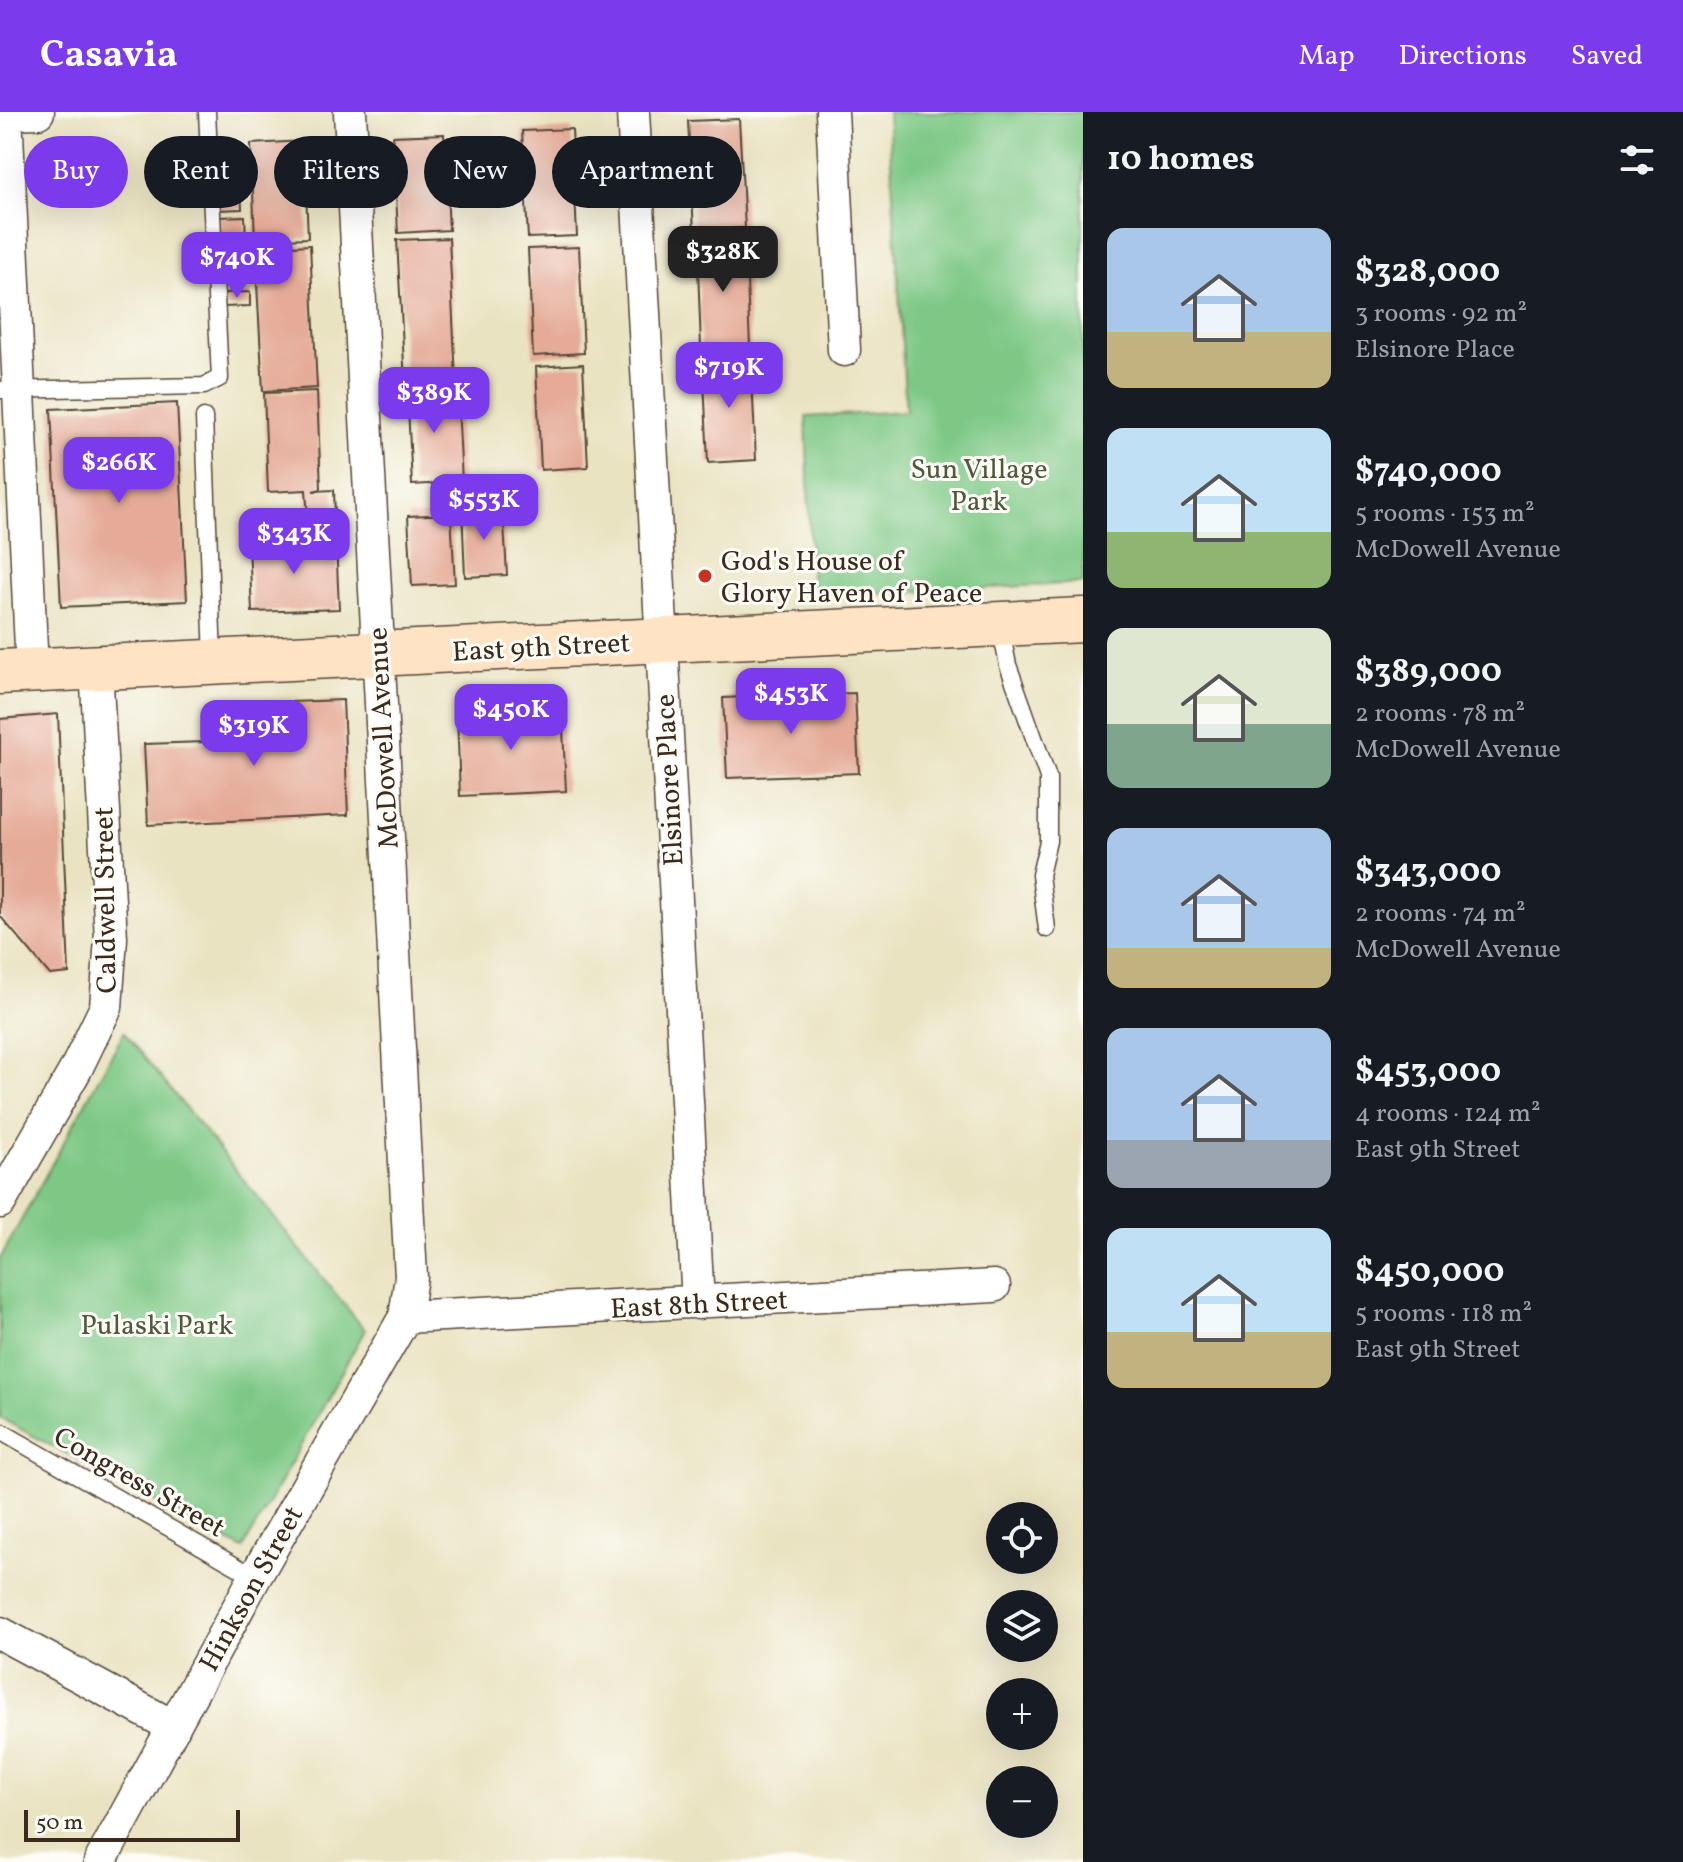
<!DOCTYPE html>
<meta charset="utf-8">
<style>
:root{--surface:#171b24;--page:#20242c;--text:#f1f3f6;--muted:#9ea1a6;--accent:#7c3aed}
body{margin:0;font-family:Vollkorn,serif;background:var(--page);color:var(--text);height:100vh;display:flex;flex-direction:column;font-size:30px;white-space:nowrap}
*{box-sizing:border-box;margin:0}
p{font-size:26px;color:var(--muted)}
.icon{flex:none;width:44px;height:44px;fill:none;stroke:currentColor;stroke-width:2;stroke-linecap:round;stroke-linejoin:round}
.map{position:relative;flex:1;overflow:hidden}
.sheet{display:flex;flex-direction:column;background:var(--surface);width:600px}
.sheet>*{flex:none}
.banner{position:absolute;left:24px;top:24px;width:760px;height:72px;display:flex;gap:16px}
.tools{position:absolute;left:986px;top:1390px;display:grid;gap:16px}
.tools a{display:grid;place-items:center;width:72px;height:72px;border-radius:50%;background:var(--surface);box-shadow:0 8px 32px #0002;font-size:40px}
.scale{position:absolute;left:24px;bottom:20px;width:216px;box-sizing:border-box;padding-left:8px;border:4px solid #3b2a1e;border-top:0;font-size:22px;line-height:28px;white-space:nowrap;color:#3b2a1e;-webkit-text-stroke:6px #fdfcf7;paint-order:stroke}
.price{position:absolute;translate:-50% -68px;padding:0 18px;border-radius:16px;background:var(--accent);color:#fff;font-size:26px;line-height:52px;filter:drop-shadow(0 2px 4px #0008)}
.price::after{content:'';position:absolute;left:50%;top:48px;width:24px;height:18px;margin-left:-12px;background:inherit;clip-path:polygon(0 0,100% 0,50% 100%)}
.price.current{background:#222;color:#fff}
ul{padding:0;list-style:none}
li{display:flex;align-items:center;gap:24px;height:200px;padding:0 24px}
li span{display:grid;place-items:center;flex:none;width:224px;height:160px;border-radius:16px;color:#555}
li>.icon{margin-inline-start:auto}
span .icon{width:96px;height:96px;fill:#fffc;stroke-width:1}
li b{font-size:34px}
h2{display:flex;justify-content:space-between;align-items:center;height:96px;padding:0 24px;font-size:34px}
.tag{padding:0 28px;border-radius:36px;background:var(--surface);box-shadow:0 8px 32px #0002;font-size:28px;line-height:72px}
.tag.current{background:var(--accent);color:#fff}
header{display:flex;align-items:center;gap:48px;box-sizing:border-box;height:112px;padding:0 40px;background:var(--accent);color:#fff}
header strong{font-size:38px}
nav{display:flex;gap:44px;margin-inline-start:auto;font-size:28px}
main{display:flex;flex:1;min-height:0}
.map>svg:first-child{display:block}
.green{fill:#7dc885;stroke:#5c7952;stroke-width:2}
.building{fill:#e5ab98}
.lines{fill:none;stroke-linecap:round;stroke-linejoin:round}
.lane-casing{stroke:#554637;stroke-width:19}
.street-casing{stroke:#554637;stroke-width:35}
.secondary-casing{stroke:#554637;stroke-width:47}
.lane{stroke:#fff;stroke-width:16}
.street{stroke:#fff;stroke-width:32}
.secondary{stroke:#fee4c5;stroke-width:44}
.poi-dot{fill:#c8321e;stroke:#fdfcf7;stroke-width:3}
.labels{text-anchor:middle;stroke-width:6;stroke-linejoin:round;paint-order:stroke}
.park-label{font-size:28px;fill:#4f593d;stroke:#fdfcf7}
.poi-label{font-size:28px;fill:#3b2a1e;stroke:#fdfcf7;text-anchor:start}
.street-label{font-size:28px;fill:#3b2a1e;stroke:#fdfcf7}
</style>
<header>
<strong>Casavia</strong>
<nav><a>Map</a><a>Directions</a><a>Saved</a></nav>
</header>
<main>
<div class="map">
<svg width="1083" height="1750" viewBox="0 0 1083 1750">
<rect width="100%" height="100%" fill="#fdfcf7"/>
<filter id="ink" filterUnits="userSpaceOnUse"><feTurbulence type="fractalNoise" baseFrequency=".0125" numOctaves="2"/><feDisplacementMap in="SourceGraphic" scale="16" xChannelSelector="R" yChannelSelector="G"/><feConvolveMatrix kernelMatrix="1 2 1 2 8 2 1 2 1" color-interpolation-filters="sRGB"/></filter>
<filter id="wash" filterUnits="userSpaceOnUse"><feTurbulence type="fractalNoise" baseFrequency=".006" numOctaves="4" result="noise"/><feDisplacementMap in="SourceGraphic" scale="32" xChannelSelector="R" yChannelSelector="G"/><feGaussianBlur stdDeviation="1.8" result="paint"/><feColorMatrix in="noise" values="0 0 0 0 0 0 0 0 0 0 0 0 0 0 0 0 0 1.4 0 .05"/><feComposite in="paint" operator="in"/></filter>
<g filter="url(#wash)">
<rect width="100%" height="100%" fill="#eae3c2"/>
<path class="green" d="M888 0H1083V471L812 485 806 305 906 299Z
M124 920 365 1218 243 1437 0 1306V1147Z"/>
<g id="blocks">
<path class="building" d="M739 7 745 116 694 119 688 9Z
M572 17 577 124 528 126 522 19Z
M444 22 449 118 398 121 393 24Z
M304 29 308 126 255 128 251 32Z
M241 77 242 97 219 98 218 78Z
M245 104 246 128 220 129 219 105Z
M449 126 456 267 405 270 397 128Z
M745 127 750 234 701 236 697 129Z
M310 133 317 276 263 279 255 136Z
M579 135 584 241 533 244 528 137Z
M250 180V194L224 195V181Z
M751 245 756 348 708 351 703 247Z
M583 252 588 355 541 358 536 255Z
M457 274 462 370 412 373 407 276Z
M317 279 321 377 313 379 334 378 335 404 308 406 306 378 268 380 264 281Z
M177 291 187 489 61 495 51 297Z
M503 394 507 463 465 465 462 396Z
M451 402 455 472 412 474 408 404Z
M336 428 339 497 252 500 249 431Z
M855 581 859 661 727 666 723 586Z
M343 588 348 703 148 713 144 632 237 629 235 592Z
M562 596 566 679 460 684 457 601Z
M58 602 69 861 50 863 0 804V607Z"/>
</g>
</g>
<g filter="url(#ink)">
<use href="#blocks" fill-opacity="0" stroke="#554637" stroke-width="2"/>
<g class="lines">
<defs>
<path id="lane" d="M0 278 204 274 220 266 207 0
M204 305 213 548
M1000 514 1008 553 1048 665V729L1040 763 1047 817
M0 1319 255 1465"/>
<path id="street" d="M6 0 32 558
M633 0 698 1191
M832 0 844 238
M7 1 38 0
M0 1090 76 957 106 895 111 826 96 555
M405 1205 994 1174
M0 1521 174 1615
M100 1750 255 1465 405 1205 411 1165 350 0"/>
<path id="secondary" d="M0 560 1083 508"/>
</defs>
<use href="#lane" class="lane-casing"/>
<use href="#street" class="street-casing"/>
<use href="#secondary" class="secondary-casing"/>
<use href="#lane" class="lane"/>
<use href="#street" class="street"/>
<use href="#secondary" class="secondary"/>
</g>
</g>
<circle class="poi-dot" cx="705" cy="464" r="8"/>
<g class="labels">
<g class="park-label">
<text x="979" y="366">Sun Village<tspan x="979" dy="32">Park</tspan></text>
<text x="157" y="1222">Pulaski Park</text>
</g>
<g class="poi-label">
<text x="721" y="458">God's House of<tspan x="721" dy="32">Glory Haven of Peace</tspan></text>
</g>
<g class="street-label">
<text transform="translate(541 534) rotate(-3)" y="10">East 9th Street</text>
<text transform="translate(382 626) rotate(-93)" y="10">McDowell Avenue</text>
<text transform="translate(668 668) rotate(-93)" y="10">Elsinore Place</text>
<text transform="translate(104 788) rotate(-91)" y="10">Caldwell Street</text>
<text transform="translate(699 1191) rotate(-3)" y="10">East 8th Street</text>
<text transform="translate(140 1369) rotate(30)" y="10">Congress Street</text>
<text transform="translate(250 1476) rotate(-61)" y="10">Hinkson Street</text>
</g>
</g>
</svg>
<div class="tools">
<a><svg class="icon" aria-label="locate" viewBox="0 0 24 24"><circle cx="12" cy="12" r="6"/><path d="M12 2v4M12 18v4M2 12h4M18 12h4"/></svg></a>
<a><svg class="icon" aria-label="layers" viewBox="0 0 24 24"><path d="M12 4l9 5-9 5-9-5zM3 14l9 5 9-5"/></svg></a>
<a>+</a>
<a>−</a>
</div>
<div class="scale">50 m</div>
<b class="price current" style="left:723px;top:182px">$328K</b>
<b class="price" style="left:237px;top:188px">$740K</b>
<b class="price" style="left:729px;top:298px">$719K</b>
<b class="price" style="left:434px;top:323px">$389K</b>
<b class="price" style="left:119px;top:393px">$266K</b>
<b class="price" style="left:484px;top:430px">$553K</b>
<b class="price" style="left:294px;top:464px">$343K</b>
<b class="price" style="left:791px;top:624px">$453K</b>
<b class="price" style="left:511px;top:640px">$450K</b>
<b class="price" style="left:254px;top:656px">$319K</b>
<div class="banner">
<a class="tag current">Buy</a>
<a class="tag">Rent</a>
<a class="tag">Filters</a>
<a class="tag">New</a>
<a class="tag">Apartment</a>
</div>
</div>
<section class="sheet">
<h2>10 homes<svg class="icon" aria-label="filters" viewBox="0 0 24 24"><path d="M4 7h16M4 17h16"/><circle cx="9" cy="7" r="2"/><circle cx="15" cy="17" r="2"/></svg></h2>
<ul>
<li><span style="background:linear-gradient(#a9c7e8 65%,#c2b280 0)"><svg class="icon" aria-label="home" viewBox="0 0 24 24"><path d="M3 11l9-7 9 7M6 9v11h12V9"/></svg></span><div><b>$328,000</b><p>3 rooms · 92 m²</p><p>Elsinore Place</p></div></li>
<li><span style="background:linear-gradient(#bfe0f5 65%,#8fb573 0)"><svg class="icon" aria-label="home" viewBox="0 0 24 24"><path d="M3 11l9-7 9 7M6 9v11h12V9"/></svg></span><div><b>$740,000</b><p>5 rooms · 153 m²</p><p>McDowell Avenue</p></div></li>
<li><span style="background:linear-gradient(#dfe7d0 60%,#7fa58c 0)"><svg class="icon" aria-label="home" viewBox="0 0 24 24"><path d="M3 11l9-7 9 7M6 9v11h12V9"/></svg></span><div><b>$389,000</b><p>2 rooms · 78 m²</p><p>McDowell Avenue</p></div></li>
<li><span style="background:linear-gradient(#a9c7e8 75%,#c2b280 0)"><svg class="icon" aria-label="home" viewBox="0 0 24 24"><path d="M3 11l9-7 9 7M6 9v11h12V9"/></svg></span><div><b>$343,000</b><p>2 rooms · 74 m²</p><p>McDowell Avenue</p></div></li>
<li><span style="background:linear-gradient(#a9c7e8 70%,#9aa5b1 0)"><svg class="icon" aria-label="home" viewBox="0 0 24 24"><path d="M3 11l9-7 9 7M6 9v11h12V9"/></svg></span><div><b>$453,000</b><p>4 rooms · 124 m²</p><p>East 9th Street</p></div></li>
<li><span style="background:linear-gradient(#bfe0f5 65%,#c2b280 0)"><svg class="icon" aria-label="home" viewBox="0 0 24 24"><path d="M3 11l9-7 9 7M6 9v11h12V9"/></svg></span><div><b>$450,000</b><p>5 rooms · 118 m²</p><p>East 9th Street</p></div></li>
</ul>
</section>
</main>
